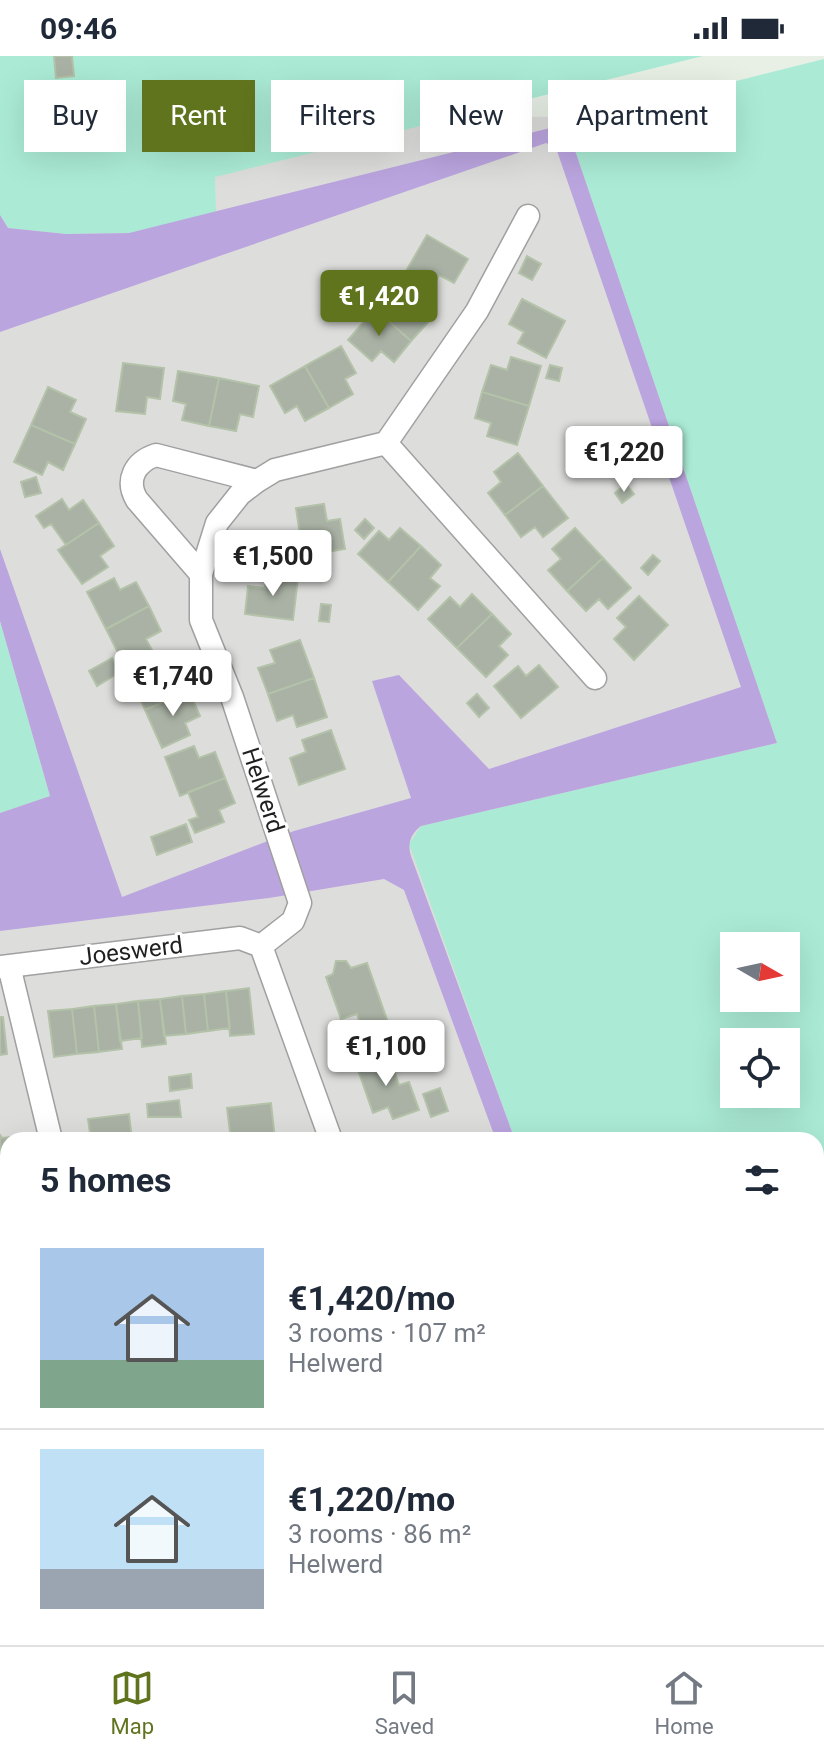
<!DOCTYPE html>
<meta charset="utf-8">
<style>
:root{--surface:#fff;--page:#f6f6f7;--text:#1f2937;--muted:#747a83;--line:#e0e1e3;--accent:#60741e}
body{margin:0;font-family:Roboto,sans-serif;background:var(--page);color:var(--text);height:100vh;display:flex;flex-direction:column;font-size:30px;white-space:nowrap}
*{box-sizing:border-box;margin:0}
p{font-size:26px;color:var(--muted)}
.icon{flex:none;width:44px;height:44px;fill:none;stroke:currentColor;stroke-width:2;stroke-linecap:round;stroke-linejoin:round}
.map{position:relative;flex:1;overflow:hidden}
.sheet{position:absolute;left:0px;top:1076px;width:824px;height:514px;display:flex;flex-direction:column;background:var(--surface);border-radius:24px 24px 0 0;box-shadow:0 8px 32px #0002}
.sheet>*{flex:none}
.hud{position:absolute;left:24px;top:24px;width:776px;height:72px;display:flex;gap:16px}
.needle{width:52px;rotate:99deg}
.tools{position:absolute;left:720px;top:876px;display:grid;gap:16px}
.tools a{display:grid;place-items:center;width:80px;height:80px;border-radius:0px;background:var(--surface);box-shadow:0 8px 32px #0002;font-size:40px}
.price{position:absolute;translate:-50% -68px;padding:0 18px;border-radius:8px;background:#fff;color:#222;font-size:26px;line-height:52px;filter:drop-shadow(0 2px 4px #0008)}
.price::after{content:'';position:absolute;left:50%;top:48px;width:24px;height:18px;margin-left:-12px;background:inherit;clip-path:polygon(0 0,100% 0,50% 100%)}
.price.on{background:var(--accent);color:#fff}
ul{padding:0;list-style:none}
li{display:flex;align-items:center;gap:24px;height:200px;padding:0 40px}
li+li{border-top:2px solid var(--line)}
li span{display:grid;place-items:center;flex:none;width:224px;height:160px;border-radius:0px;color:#555}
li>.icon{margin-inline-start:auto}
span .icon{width:96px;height:96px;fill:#fffc;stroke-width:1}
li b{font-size:34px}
h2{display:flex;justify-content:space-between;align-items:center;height:96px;padding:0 40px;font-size:34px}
.chip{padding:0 28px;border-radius:0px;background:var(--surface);box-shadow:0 8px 32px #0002;font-size:28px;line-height:72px}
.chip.on{background:var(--accent);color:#fff}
.status{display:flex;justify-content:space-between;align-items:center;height:56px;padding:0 40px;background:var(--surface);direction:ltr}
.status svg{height:22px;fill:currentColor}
.menu{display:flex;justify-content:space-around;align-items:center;height:112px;border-top:2px solid var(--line);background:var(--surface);font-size:22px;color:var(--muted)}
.menu a{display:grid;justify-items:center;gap:4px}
.menu .on{color:var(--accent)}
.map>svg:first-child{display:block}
.residential{fill:#dddedc;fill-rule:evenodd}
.grass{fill:#abebd5;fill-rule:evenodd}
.water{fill:#bba5df}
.building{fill:#aab2a5;stroke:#b3c2a8;stroke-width:2}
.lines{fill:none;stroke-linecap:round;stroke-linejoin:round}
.street-casing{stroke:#a0a0a0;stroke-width:25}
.street{stroke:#fff;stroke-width:22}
.labels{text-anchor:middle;stroke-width:6;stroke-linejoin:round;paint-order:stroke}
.street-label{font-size:24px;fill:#1f1f1f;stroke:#fff}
</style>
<div class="status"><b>09:46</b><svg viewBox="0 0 49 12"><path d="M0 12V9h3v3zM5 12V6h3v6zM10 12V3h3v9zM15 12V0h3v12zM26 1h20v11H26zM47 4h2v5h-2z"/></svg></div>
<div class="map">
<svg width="824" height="1589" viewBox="0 0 824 1589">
<rect width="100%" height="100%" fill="#e8f0e6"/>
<path class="residential" d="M0 59 568 61 824 796V1589H0ZM734 890H786V942H734ZM734 986H786V1038H734ZM8 1084H816V1582H8Z"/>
<path class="grass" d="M0 0H703L215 121 216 157 129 177 66 178 8 172 0 159Z
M824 3V1589H703L700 1582H816V1084H515L409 788 421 770 777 687 566 68ZM734 890H786V942H734ZM734 986H786V1038H734Z
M0 565 50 740 0 757Z
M8 1516V1582H396L398 1589H0V1518Z"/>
<path class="water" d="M566 68 777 687 421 770C411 778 407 787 411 800L515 1084H496L404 834 384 823 269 842 0 875V757L50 740 0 565V493L122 841 294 775 411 742 372 625 399 619 489 713 741 631 556 92 546 87 0 276V159L8 172 66 178 129 177Z"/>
<path class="building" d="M54 0H72L74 20 56 22Z
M427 179 468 203 454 227 439 219 433 230 406 215Z
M527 200 541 208 532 224 519 217Z
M401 222 425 242 417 252 430 264 411 285 375 253Z
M522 243 565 265 546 302 518 287 524 276 509 268Z
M375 253 411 285 394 306 381 295 372 305 348 284Z
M341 290 356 317 345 323 353 338 329 352 305 310Z
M511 301 541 310 529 350 482 336 491 309 507 314Z
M123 307 164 312 160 343 147 341 145 358 116 355Z
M550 309 562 312 559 325 546 322Z
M305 310 329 352 305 365 297 350 285 357 270 330Z
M178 315 219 322 209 370 182 364 186 348 173 345Z
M219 322 259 330 253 361 240 358 236 375 209 370Z
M48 331 76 344 70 356 86 363 75 388 31 369Z
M482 336 529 350 517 389 487 380 491 367 475 362Z
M31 369 75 388 63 414 48 406 42 419 14 406Z
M518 397 543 430 505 459 488 437 501 426 494 416Z
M36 421 41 437 25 441 21 426Z
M626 428 634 438 622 447 615 437Z
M543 430 568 462 543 481 535 471 521 481 505 459Z
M62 443 69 454 83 444 99 467 66 489 51 468 44 472 36 460Z
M324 448 327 465 340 463 345 493 303 500 296 452Z
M365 463 374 472 364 483 355 474Z
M99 467 114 490 100 500 108 511 82 528 58 494Z
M400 472 421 490 388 526 358 498 379 475 389 484Z
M575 472 603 502 567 535 548 514 561 503 552 493Z
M421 490 441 509 430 522 440 530 418 554 388 526Z
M653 499 660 505 648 519 641 512Z
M603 502 631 532 608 553 599 543 586 555 567 535Z
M267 519 298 522 293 564 245 558 248 530 265 532Z
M114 522 120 534 136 526 149 550 106 573 87 536Z
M472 538 492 558 457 592 428 563 450 541 460 551Z
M639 540 668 569 634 604 614 583 626 571 617 562Z
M321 548 331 549 329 566 319 565Z
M149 550 161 575 146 583 152 594 124 609 106 573Z
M492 558 511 578 499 590 508 599 486 621 457 592Z
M300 584 314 622 268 638 258 612 275 607 270 594Z
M112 602 120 616 97 630 89 615Z
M157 604 162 617 178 609 189 635 145 654 129 617Z
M539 609 558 631 521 662 494 630 518 610 526 620Z
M314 622 327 661 297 671 293 659 277 665 268 638Z
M189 635 200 660 185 667 190 679 162 692 145 654Z
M477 638 489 652 479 661 467 647Z
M331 674 345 713 299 729 290 702 306 696 302 684Z
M194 690 199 702 215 696 225 722 180 740 165 701Z
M225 722 235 747 219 754 224 766 195 777 189 764 198 761 188 736Z
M186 768 192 786 157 799 151 781Z
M336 905H346L351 912 367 907 390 972 364 980 357 958 341 963 326 921 333 918Z
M249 932 254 978 230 980 226 935Z
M226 935 230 972 208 975 204 938Z
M204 938 208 975 186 978 182 940Z
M182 940 186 978 164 980 160 943Z
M160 943 166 988 142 991 138 945Z
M138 945 142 982 120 985 116 948Z
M116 948 122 993 99 996 94 950Z
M94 950 99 996 77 998 72 953Z
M72 953 77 998 54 1001 48 955Z
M0 961H3L7 998 0 999Z
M373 997 383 1006 390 1003 399 1029 409 1026 419 1054 393 1063 388 1051 373 1057 358 1014 365 1011V1002Z
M191 1018 192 1032 170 1035 169 1021Z
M440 1032 448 1055 431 1061 423 1038Z
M179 1044 181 1061H148L147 1048Z
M271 1047 275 1084H231L227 1052Z
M129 1058 132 1084H91L88 1063Z
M0 1079 2 1082 18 1080 19 1084H8V1108L0 1109Z
M0 1130H8V1177L0 1178Z
M8 1209V1253L0 1254V1230L6 1229 3 1210Z
M555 1582H590L592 1588 601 1584 603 1589H557Z"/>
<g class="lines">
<defs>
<path id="street" d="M386 387 477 255 528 160
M201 518 137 444C125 424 135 406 156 399L257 425
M261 890 293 865 300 847 232 641 201 564V518L217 467 240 438 257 425 275 414 386 387 595 622
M261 890 331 1084
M9 910 51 1084
M0 911 240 882 261 890
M503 1582 505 1589"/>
</defs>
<use href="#street" class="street-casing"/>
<use href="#street" class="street"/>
</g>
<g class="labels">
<g class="street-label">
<text transform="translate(263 734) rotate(72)" y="8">Helwerd</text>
<text transform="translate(131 895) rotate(-7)" y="8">Joeswerd</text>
</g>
</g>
</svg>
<div class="tools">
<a><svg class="needle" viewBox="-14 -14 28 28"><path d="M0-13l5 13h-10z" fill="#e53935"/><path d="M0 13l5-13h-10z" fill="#747a83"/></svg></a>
<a><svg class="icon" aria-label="locate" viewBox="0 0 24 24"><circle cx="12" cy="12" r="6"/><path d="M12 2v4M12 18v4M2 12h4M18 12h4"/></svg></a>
</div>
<b class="price on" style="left:379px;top:282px">€1,420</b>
<b class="price" style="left:624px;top:438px">€1,220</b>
<b class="price" style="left:273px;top:542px">€1,500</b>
<b class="price" style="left:173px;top:662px">€1,740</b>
<b class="price" style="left:386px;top:1032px">€1,100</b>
<div class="hud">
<a class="chip">Buy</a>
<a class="chip on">Rent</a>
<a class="chip">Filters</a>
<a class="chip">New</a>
<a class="chip">Apartment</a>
</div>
<section class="sheet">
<h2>5 homes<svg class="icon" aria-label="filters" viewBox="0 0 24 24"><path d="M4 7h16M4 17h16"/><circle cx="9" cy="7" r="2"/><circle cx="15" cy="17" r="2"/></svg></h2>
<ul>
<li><span style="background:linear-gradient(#a9c7e8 70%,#7fa58c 0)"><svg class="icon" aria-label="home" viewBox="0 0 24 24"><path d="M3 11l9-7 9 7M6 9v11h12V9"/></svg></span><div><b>€1,420/mo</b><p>3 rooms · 107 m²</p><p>Helwerd</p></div></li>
<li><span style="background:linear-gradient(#bfe0f5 75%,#9aa5b1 0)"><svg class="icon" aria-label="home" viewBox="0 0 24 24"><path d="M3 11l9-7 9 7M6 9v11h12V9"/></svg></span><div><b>€1,220/mo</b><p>3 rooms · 86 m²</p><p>Helwerd</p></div></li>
</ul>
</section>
</div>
<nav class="menu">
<a class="on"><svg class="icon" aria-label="map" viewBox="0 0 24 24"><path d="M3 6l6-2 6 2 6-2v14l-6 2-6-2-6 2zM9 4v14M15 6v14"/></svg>Map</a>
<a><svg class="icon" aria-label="saved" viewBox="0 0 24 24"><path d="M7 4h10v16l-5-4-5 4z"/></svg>Saved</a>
<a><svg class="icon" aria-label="home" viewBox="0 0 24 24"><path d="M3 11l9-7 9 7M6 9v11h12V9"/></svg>Home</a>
</nav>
